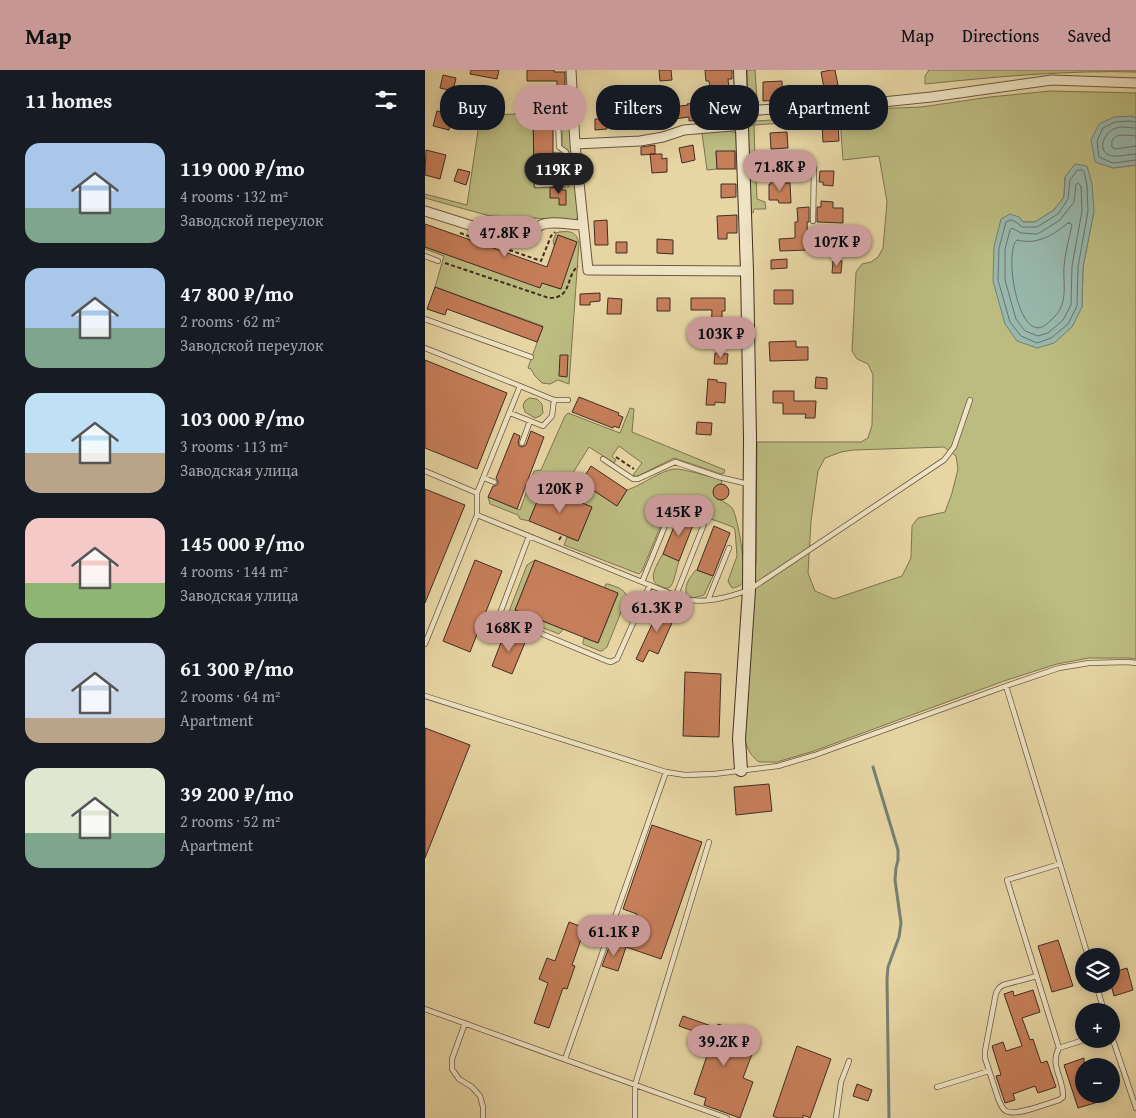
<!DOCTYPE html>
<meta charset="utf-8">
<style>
:root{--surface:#171b24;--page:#242831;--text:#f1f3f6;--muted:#9ea1a6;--accent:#c59692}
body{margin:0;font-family:"Gentium Book Plus",serif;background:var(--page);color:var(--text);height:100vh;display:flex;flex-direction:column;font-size:19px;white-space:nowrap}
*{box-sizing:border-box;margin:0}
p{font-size:16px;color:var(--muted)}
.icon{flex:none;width:28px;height:28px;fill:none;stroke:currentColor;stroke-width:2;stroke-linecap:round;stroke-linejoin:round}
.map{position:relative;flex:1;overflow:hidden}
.side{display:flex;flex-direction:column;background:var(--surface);width:425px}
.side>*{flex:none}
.guide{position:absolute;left:15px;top:15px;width:475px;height:45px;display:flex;gap:10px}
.controls{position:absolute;left:650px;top:878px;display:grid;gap:10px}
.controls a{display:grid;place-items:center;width:45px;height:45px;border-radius:50%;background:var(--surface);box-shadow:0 2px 12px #0003;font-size:25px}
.price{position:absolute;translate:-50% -42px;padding:0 11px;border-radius:18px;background:var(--accent);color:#111;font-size:16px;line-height:32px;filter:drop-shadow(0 1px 2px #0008)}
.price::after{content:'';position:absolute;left:50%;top:30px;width:15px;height:11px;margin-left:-8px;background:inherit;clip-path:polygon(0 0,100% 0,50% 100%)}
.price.selected{background:#222;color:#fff}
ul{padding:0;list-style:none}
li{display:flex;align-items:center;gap:15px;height:125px;padding:0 25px}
li span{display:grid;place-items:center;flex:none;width:140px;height:100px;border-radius:15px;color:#555}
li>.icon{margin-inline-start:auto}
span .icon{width:60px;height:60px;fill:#fffc;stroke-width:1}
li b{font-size:21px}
h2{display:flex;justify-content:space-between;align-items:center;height:60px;padding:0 25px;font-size:21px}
.chip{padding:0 18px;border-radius:20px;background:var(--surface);box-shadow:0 2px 12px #0003;font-size:18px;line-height:45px}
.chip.selected{background:var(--accent);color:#111}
header{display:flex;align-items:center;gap:30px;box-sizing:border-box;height:70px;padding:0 25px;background:var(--accent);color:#111}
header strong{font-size:24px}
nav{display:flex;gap:28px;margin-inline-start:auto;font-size:18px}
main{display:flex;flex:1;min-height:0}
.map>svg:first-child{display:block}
.green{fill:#bcbc81;stroke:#7e7452;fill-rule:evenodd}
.water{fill:#98b8ad;stroke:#758076}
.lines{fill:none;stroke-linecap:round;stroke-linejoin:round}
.shore{stroke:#6c7268;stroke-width:1}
.stream{stroke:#758076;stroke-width:3}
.building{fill:#c67f5a;stroke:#412d24}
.lane-casing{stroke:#6a5744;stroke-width:6}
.street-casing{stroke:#6a5744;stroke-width:11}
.secondary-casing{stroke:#412d24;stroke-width:14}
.path{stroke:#412d24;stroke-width:2;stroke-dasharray:4 2.5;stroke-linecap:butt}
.lane{stroke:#efe4c4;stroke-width:4.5}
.street{stroke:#efe4c4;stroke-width:9}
.secondary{stroke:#efe4c4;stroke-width:12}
</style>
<header>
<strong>Map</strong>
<nav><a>Map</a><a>Directions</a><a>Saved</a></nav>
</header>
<main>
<section class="side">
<h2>11 homes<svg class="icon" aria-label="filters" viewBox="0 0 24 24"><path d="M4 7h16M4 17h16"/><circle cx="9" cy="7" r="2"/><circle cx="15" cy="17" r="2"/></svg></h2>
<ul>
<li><span style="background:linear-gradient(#a9c7e8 65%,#7fa58c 0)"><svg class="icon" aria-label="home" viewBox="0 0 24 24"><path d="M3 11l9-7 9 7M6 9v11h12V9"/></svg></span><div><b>119 000 ₽/mo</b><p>4 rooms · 132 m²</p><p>Заводской переулок</p></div></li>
<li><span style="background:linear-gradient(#a9c7e8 60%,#7fa58c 0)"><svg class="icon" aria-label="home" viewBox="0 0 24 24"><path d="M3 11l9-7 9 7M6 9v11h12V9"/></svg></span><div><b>47 800 ₽/mo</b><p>2 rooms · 62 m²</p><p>Заводской переулок</p></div></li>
<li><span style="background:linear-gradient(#bfe0f5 60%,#b9a48a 0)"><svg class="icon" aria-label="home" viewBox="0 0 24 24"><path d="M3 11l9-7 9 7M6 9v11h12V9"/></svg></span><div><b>103 000 ₽/mo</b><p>3 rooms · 113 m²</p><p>Заводская улица</p></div></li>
<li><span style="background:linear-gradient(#f6c9c9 65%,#8fb573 0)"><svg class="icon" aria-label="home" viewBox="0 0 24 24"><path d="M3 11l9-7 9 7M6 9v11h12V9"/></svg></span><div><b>145 000 ₽/mo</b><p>4 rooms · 144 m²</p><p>Заводская улица</p></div></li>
<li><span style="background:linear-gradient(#c9d6e8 75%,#b9a48a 0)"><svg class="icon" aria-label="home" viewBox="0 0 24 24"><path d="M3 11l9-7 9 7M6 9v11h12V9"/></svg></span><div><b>61 300 ₽/mo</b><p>2 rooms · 64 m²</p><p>Apartment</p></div></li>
<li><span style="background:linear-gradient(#dfe7d0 65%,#7fa58c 0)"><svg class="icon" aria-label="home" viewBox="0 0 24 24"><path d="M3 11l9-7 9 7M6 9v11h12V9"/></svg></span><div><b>39 200 ₽/mo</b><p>2 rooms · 52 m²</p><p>Apartment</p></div></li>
</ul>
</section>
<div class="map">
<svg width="711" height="1048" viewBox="0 0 711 1048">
<rect width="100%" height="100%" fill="#e7d6a4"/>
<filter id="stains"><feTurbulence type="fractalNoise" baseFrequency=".004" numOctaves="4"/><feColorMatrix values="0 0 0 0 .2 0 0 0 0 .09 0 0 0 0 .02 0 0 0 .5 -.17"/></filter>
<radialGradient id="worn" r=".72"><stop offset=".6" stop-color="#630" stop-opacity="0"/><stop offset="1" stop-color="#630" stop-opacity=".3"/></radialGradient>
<path class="green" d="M322 0H330L332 30 334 33H326L323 30Z
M504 0H711V2C641 0 570 7 500 14V6Z
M625 21 711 23V48L707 46 688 98 711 95V589L703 588H664L632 594 579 611 389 681 352 692H334C320 681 319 670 319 653L331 493 332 372H436L443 368 447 355 448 305 443 294 432 289 427 281 431 202 437 194 446 192 453 187 458 178 462 132 454 86 418 90 415 49 329 55 330 90H326L324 86 323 58 325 56 329 55 331 51 441 44 446 39 496 37 565 27ZM640 107 669 141 658 197 657 237 594 147 598 152H610L629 140 639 127ZM519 377 531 386 533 399 527 423 520 442 493 448 487 456 486 488 477 506 409 529 390 521 383 503 386 451 393 401 400 388 416 382 428 380Z
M143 30 145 40 143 46 108 47 109 118 144 117 143 82 137 77V56L138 52 144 51 153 146 151 150 65 146 0 128V124L42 135 56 40 73 39 74 45 103 43V32Z
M304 61 312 63 314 99H310V81L291 82 292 99 282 100 277 63Z
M381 97 384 99 334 101 331 104 332 129 340 132 341 139H329L328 143 326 142 325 103 331 99Z
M134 162C145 161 151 161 154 173L144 314 133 310 125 314 117 313 110 306 106 299 103 298 118 256 10 217 19 186 0 179V177L115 217 117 213 135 219 152 172 133 165 129 175 128 171 131 163Z
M104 328 112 329 117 334 118 343 115 346 110 348 100 342 98 336 100 331Z
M205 338 209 339 207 362 300 400 299 403 296 404 249 388 213 406H209L208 405 217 393 194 376 187 386 191 390 189 393 164 377 146 406 192 436 202 420C218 415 234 401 249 399 257 398 286 407 296 410L297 411 296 414 290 417 289 424C293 431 302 432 307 438 313 446 322 504 318 512 316 516 312 517 308 518L306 517 303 511 312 486 310 460 308 457C295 452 283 448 270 444 261 442 252 435 243 438L217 501 214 504 139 475 142 467 153 471 167 437 118 418 104 451 95 449 93 445 65 434 63 427 95 440 109 401 116 400 140 346 143 343 195 363Z
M238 484 254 491C252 496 249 514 245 517 243 519 240 518 237 517 220 512 232 494 238 484Z
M110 490 90 540 138 559 136 562 134 564 83 544 102 495Z
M271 500 288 506 279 525 268 528 262 526C258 516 265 507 271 500Z
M181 514H183C191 517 199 518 202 527L182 577 177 581H175L158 574V572L159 568 173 573 193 524 179 518Z"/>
<path class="water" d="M707 46 711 48V95L688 98 670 92 666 70 674 54 689 47Z
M650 94 662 96 667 114 669 141 658 197 657 237 647 257 629 273 612 278 592 271 580 254 568 211 569 177 576 149 585 144 594 147 598 152H610L629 140 639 127 640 107Z"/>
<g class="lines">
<path class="shore" d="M711 52 705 51 690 52 678 58 672 71 674 87 676 88 688 93 711 90
M711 58C705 58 698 56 691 58 678 62 671 83 687 86 695 87 704 84 711 84
M711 66C701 65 684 62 687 77L690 79 711 76
M653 100H657L659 102 662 115 663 141 653 197 652 236 643 254 626 268 612 273 596 266 585 252 573 210 574 178 581 152 586 150 591 152 597 157H612L633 144 643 129 645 110Z
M653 113 656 116 657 141 647 196 646 235 638 250 623 263 613 266 600 261 591 249 580 210V179L585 160 587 158 596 163 612 164 616 162 635 150 649 132 651 115Z
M643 153H645L647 155C644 169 640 183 639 197 638 217 644 235 626 250 623 253 621 255 617 257 592 267 579 182 592 170 612 175 627 166 643 153Z"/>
<path class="stream" d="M448 697 473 780V790L471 798 470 810 476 853 474 867 463 897 462 909 464 1048"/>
</g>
<path class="building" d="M46 0H74L72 9 45 4Z
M102 0H129V2H140V20L132 21V11H102Z
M234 0H246L247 10 235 11Z
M280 0H307V9H303L306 38H308L309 50 295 51 294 41 274 43V50L264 51V47L249 49 247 37 263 35 262 34 287 31 284 11H281Z
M406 0H410L413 15 399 18 396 2Z
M18 5 31 8 28 21 15 18Z
M357 11 358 30 338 31V12Z
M108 37H121V46H128V83H136V109L125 110V108H109Z
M12 41 28 44 24 60 8 56Z
M239 42V51H234L235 56 222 58 220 45Z
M170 49H181L182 59 170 60Z
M413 53 414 71 398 72 397 54Z
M362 62 363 78 346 79 345 63Z
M230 75V84L216 85V77Z
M268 75 270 90 257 93 254 78Z
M1 80 21 85 15 109 0 105Z
M291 81H310V99H292Z
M342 82V90H330V83Z
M225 84H237V89L242 88V102L227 103Z
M33 99 45 102 41 115 29 111Z
M395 101H409L408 116 398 115V112H394Z
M356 110V113H365L366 133H354L353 130H344V114H346V111Z
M296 114H311V127L296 128Z
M137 117V120H141V135H134V128H125V118Z
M396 131 408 132V138H418V153L392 152V137H396Z
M384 137V152H382L383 180 355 181 354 169 370 168V152H373L372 138Z
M312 145V163H302V169H293L292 146Z
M182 150 183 175H170L169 151Z
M0 154 122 197 133 165 152 172 136 219 117 213 115 218 0 177Z
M412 163 424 166 421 177 410 175Z
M232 169 248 170V184L232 183Z
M191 172H202V183H191Z
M362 189V198L346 199V190Z
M408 191H417L416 203H407Z
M10 217 118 257 112 272 22 239 20 245 2 239Z
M349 220H368V234H349Z
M175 223V231L165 232V235H155V224Z
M183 228 197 229 196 244H182Z
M232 228H245V241H232Z
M266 228H300V241H297V266H286L287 240H266Z
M371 271V277H383V290L345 291 344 272Z
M290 283 303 284 302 294H289Z
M135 285H143L142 307 134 306Z
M0 290 82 323 52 399 0 378Z
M391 307 402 308V319L390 318Z
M283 309 292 310V312L301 313 300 333 290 332V335H281Z
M348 321H369V331H391L390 348H380L381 344H358V333H348Z
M154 327 194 343 193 345 198 347 194 358 189 356 188 358 147 342Z
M272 352 287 353 286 365 271 364Z
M106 361 119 367 92 439 63 427 68 416H70L73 414V411L71 408 89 363 95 366 93 373 94 376 97 377 101 375Z
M166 396 202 420 192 436 156 412Z
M288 422a8 8 0 1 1 16 0a8 8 0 1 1-16 0Z
M118 417 167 437 153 471 104 451Z
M0 419 40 435 0 533Z
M254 444 270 450 254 491 238 484Z
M289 456 305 463 288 506 272 500Z
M50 490 77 501 45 582 18 571Z
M110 490 193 523 173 573 90 540Z
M235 537 251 544 233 584 224 580 218 592 211 589Z
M80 562 101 570 87 604 67 596Z
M260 602 296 604 294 667 258 666Z
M0 658 45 675 0 788Z
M344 714 347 741 311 745 309 717Z
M227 755 277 772 236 889 201 877 212 844 198 839Z
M144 852 160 858 147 895 150 896 142 919 138 918 124 958 109 953 123 913 114 909 122 888 130 891Z
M633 870 648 916 627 922 613 876Z
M186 872 201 877 193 901 177 896Z
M702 898 708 920 689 926 686 915V903Z
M608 920 615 942 597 948 605 970 608 969 616 993 622 991 631 1017 613 1023 610 1016 588 1024 590 1030 580 1033 571 1006 576 1005 567 976 578 972 581 981 597 976 579 924 588 921 589 926Z
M258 946 292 958 293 954 333 968 318 1008 328 1012 315 1048 279 1035 281 1028 269 1024 288 968 254 956Z
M372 976 406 989 385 1048 378 1045V1048H353L348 1046Z
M659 988V1024H670L673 1032 653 1038 639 995Z
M432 1014 447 1020 443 1031 428 1026Z"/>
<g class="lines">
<defs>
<path id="lane" d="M320 96 381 94 388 96 389 99 388 151
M112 115 142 113 141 82 134 77 133 48 148 47
M0 186 13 191
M0 249 106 287
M0 278 95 316 52 423
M129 330H143
M85 343 118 356 127 346 129 330 95 316
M97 373 105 351
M178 389 208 409H213L250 392 294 407 323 414
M0 401 52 423V445L259 529C280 534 304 527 324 520L519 390 529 377 545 330
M59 408 69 412
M104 466 74 546 182 591 186 592 192 589 225 515
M217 512 246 441
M251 525 279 454
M283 530 304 478
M0 574 52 445
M581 616 663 886
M0 626 241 702 260 705 289 704 353 696 390 685 581 616 634 598 664 593 703 592 711 593
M635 794 582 810 634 978 662 969
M612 906 578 915 574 918 571 923 560 981V988L574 1031C576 1034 577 1039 581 1041 591 1047 623 1033 634 1030L638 1027C639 1008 624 996 634 978
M671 914 679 941
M0 939 302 1048
M40 953 27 989V999L34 1009 47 1017 55 1026 58 1037V1048
M686 964 711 1038
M140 989 241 702
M512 1017 564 1001
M210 1048V1015L284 772
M411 1048 416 1012 424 991"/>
<path id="street" d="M146 0 150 74 163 200 322 201
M317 41 448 33 506 27 627 10 711 13
M150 74 215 71 238 67 259 60 318 55
M0 141 95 171C111 173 105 159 116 155 126 150 146 155 158 155"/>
<path id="secondary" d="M315 0 322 201 325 368 324 520 314 669 316 700"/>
</defs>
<use href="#lane" class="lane-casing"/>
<use href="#street" class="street-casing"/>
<use href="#secondary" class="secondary-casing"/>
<path class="path" d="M109 20 110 33 139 32
M35 163 116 191 126 166 130 162
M20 193 124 228C148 228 140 207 153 196
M191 387 209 399
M134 470 137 465"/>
<use href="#lane" class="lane"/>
<use href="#street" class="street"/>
<use href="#secondary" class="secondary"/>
</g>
<rect width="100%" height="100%" filter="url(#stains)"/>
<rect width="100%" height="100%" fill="url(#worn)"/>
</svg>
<div class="controls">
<a><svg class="icon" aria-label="layers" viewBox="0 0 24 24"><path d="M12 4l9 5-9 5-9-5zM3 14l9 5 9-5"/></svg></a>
<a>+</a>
<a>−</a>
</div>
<b class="price" style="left:355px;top:122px">71.8K ₽</b>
<b class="price selected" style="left:134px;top:125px">119K ₽</b>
<b class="price" style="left:80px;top:188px">47.8K ₽</b>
<b class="price" style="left:412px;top:197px">107K ₽</b>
<b class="price" style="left:296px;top:289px">103K ₽</b>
<b class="price" style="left:135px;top:444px">120K ₽</b>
<b class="price" style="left:254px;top:467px">145K ₽</b>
<b class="price" style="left:232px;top:563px">61.3K ₽</b>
<b class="price" style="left:84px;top:583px">168K ₽</b>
<b class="price" style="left:189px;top:887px">61.1K ₽</b>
<b class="price" style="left:299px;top:997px">39.2K ₽</b>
<div class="guide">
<a class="chip">Buy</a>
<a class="chip selected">Rent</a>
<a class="chip">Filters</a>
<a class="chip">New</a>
<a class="chip">Apartment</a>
</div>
</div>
</main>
